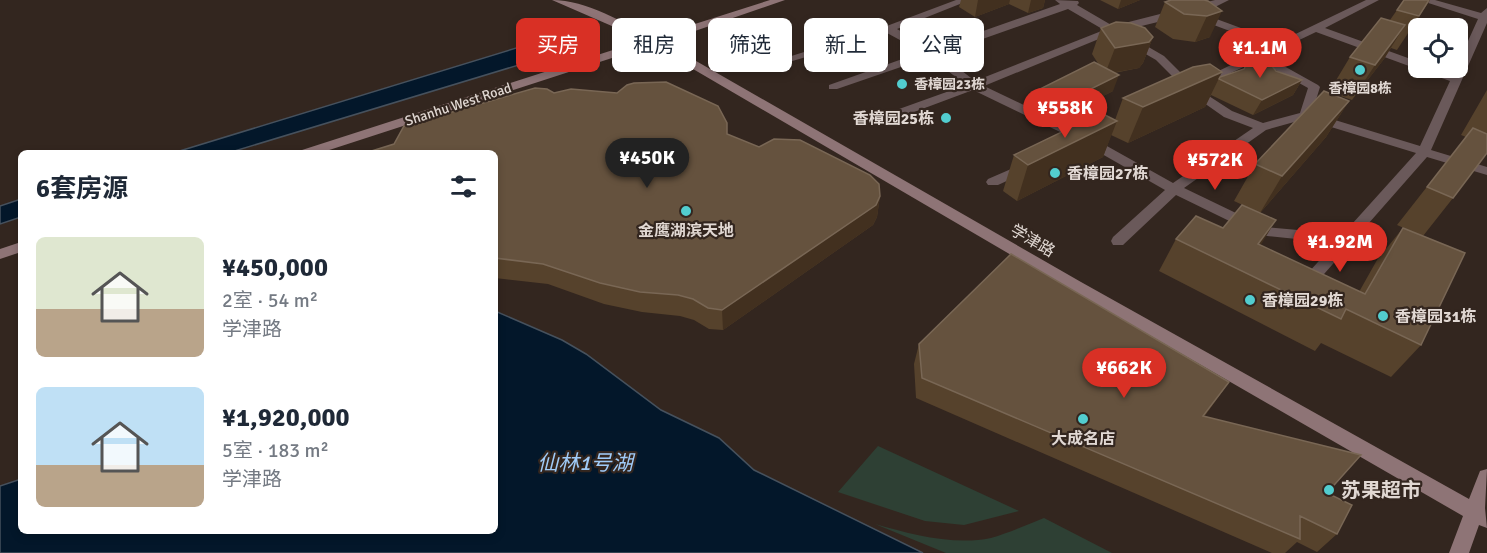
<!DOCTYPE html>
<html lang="zh">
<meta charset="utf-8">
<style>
:root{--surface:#fff;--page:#f6f6f7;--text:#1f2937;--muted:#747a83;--accent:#d93025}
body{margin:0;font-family:Signika,"Noto Sans SC",sans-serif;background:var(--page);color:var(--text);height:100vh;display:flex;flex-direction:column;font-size:22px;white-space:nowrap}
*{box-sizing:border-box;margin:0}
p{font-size:20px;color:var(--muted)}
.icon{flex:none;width:33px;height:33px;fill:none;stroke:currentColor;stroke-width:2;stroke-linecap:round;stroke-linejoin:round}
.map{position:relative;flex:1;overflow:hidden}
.drawer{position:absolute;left:18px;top:150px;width:480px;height:384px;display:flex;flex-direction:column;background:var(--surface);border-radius:9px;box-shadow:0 3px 9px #0003}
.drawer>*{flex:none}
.hud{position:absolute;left:516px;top:18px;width:570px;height:54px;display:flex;gap:12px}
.buttons{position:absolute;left:1408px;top:18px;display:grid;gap:12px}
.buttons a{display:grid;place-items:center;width:60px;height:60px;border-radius:9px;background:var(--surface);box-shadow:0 3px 9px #0003;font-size:30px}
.price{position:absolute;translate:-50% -51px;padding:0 14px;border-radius:21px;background:var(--accent);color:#fff;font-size:20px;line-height:39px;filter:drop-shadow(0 2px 3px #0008)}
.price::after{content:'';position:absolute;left:50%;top:36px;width:18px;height:14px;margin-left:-9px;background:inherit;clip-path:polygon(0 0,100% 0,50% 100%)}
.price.current{background:#222;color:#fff}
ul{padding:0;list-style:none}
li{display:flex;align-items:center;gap:18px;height:150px;padding:0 18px}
li span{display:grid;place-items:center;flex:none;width:168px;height:120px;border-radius:9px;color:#555}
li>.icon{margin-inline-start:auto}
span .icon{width:72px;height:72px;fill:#fffc;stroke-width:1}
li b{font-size:26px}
h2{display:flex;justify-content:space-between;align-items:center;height:72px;padding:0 18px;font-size:26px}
.tag{padding:0 21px;border-radius:9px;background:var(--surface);box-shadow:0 3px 9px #0003;font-size:21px;line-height:54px}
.tag.current{background:var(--accent);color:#fff}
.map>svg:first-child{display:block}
.green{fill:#2e4034}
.water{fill:#03172a;stroke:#46515d;stroke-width:1.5}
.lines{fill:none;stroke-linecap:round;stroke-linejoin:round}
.street{fill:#6a595a;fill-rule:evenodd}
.secondary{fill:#8e7476;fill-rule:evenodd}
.wall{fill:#56422c}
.shaded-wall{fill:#42301f}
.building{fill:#65523e;stroke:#796755;stroke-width:1.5}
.poi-dot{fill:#52cdcf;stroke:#33261f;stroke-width:2}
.labels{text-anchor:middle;stroke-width:4.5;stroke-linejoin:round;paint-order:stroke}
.far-poi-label{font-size:14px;font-weight:bold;fill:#e1d8d3;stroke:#33261f;text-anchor:start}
.far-street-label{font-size:14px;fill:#e1d8d3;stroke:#33261f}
.poi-label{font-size:16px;font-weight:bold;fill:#e1d8d3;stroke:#33261f;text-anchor:start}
.street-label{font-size:16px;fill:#e1d8d3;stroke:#33261f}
.near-poi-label{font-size:20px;font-weight:bold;fill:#e1d8d3;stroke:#33261f;text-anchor:start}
.near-water-label{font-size:21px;font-style:italic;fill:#a0cbf8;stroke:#33261f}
</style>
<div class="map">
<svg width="1487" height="553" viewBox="0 0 1487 553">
<rect width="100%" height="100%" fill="#33261f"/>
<path class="green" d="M878 446 1019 511 964 525 925 521 838 492Z
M1044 518 1112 553H946L875 524C910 534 954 546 991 538 1009 533 1026 525 1044 518Z"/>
<path class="water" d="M559 35 573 36 581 43 565 51 228 153H173Z
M21 199V217L0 224V206Z
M495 311 562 340 586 354 661 410 719 438 754 470 923 553H0V486L21 479V531H495Z"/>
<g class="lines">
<path class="street" d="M956 0H970L897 29 932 49 1060 4 1055 0 1078 1 1079 3 1077 5 1113 26 1215 0H1229L1211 9 1121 31 1164 56 1195 87 1232 111 1263 123 1300 113 1308 88 1258 60 1208 84H1200V80L1270 46 1195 18V14H1203L1279 42 1366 0H1379L1325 28 1419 62V68H1434L1453 74 1478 19 1419 0H1435L1481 13 1487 8V23L1431 150 1487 167V175L1427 157 1310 290H1300L1297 286 1300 282 1335 243 1258 235 1176 195 1123 245H1113L1111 241 1113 237 1165 190 1081 142 973 90 882 124H874V118L966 85 930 57 837 89H829V85L922 52 887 33 779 65 775 66 769 63 884 27ZM1068 9 1104 30 975 81 940 54ZM1316 32 1450 81 1420 146 1312 113 1320 87 1318 85 1266 56ZM1111 34 1156 60 1187 91 1224 117 1253 128 1173 183 1089 136 984 86ZM1305 119 1416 153 1343 234 1265 227 1184 188 1266 130Z
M1025 163 1030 164 1032 167 1030 170 998 185H988L986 182 988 179Z"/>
<path class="secondary" d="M552 0C587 0 623 23 654 37L770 0H785L663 42 1081 282 1469 499 1480 471 1487 469 1485 508 1487 528 1479 525 1469 553H1449L1463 516 1071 290 652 45 320 153H301L302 150 644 40Z
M21 242V252L0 259V249Z"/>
</g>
<path class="wall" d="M961 0H1045L1043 8 1028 13 1009 4 975 17 959 7Z
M1100 0H1140L1118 9Z
M1430 0 1397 50 1391 48 1384 59 1352 100 1329 92 1350 57 1390 20 1397 10Z
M1208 1 1210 37 1195 42 1173 39 1155 27 1165 2Z
M1101 28 1153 37 1143 63 1139 68 1114 73 1113 91 1058 119 1033 105 1038 90 1099 65 1092 54Z
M1276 71 1302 80 1293 95 1253 115 1211 95 1205 107 1128 143 1111 135 1103 157 1017 201 1003 191 1014 155 1115 120 1123 98 1220 77Z
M1487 90V153L1453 198 1423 236 1421 345 1391 377 1321 343 1315 351 1159 271 1176 239 1260 246 1359 292 1377 260 1403 228 1406 229 1397 225 1466 137 1461 135Z
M554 93H617L727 134 880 196 877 217 873 225 723 330 709 329 694 320 680 316 642 312 604 304 548 284 495 278V153Z
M1349 101 1326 137 1260 213 1234 201 1255 164Z
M919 344 1229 382 1204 417 1327 493 1337 534 1317 552 1297 542 1285 553H1272L916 398 914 364Z"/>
<path class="shaded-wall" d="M978 0H1010L1009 4 975 17Z
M1031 0H1045L1043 8 1028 13Z
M1121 0H1140L1118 9Z
M1429 0H1430L1397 50 1419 16Z
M1222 11 1210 37 1195 42 1207 16Z
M1405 25 1384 59 1352 100 1375 65Z
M1153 37 1143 63 1139 68 1105 74 1115 48Z
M1222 72 1205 107 1128 143 1143 107Z
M1119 75 1113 91 1058 119 1063 103Z
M1302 80 1293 95 1253 115 1262 100Z
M1349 101 1326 137 1260 213 1282 176Z
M1117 121 1103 157 1017 201 1028 165Z
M880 196 877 217 873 225 723 330 722 310Z
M1276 220 1256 253 1258 244Z
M1229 382 1215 402 1189 436 1203 416Z"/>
<path class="building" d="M1171 0H1204L1208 1 1222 11 1207 16 1184 14 1165 2Z
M1404 0H1429L1419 16 1397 10Z
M1381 18 1405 25 1375 65 1350 57Z
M1116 22 1131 23 1145 28 1153 37 1149 42 1115 48 1101 28Z
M1249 59 1267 60 1276 71 1302 80 1262 100 1219 79 1220 77 1244 69Z
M1094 62 1119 75 1063 103 1038 90Z
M1210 64 1222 72 1143 107 1123 98 1193 67Z
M666 82 718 106 727 123V134L759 147 774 139 800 140 870 175 879 184 880 196 876 205 722 310 708 308 693 299 678 295 640 292 600 283 543 264 495 258V153H365L394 144 404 126 535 88 547 89 554 93 571 89 617 93 627 85 634 83Z
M1324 91 1349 101 1282 176 1255 164Z
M1101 113 1117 121 1028 165 1014 155Z
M1473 128 1487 134V153L1453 198 1427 187Z
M1242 205 1276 220 1258 244 1365 294 1403 228 1465 253 1421 345 1346 309 1341 319 1176 239 1196 216 1223 228Z
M1011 254 1229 382 1203 416 1361 455 1327 493 1352 505 1337 534 1300 516V539L922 378 919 344Z"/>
<g class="poi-dot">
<circle cx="1360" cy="70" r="6"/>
<circle cx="902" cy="84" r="6"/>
<circle cx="946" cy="118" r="6"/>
<circle cx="1055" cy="173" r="6"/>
<circle cx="686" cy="211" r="6"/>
<circle cx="1250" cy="300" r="6"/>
<circle cx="1383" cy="316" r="6"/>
<circle cx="1083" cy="419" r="6"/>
<circle cx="1329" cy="490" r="6"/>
</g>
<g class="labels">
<g class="far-poi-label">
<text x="914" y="89">香樟园23栋</text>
<text x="1360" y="93" text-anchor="middle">香樟园8栋</text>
</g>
<g class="far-street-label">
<text transform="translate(458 104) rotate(-18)" y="5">Shanhu West Road</text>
</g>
<g class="poi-label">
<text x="934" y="124" text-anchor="end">香樟园25栋</text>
<text x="1067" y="179">香樟园27栋</text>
<text x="686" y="236" text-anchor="middle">金鹰湖滨天地</text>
<text x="1262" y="306">香樟园29栋</text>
<text x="1395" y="322">香樟园31栋</text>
<text x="1083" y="444" text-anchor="middle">大成名店</text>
</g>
<g class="street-label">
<text transform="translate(1033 240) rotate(30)" y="6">学津路</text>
</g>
<g class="near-poi-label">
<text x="1341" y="497">苏果超市</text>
</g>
<g class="near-water-label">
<text x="585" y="470">仙林1号湖</text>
</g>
</g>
</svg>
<div class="buttons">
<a><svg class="icon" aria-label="locate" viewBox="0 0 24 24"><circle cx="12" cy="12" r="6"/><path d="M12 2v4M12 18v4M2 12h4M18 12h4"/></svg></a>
</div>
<b class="price" style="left:1260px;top:79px">¥1.1M</b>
<b class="price" style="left:1065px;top:139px">¥558K</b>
<b class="price current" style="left:647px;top:189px">¥450K</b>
<b class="price" style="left:1215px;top:191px">¥572K</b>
<b class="price" style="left:1340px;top:273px">¥1.92M</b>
<b class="price" style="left:1124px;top:399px">¥662K</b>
<div class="hud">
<a class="tag current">买房</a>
<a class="tag">租房</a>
<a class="tag">筛选</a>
<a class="tag">新上</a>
<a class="tag">公寓</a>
</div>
<section class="drawer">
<h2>6套房源<svg class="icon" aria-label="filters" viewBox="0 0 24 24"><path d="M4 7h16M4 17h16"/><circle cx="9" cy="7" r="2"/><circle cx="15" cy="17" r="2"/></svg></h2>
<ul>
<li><span style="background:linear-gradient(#dfe7d0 60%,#b9a48a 0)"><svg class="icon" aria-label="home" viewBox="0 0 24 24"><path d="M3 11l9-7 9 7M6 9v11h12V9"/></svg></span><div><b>¥450,000</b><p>2室 · 54 m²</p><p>学津路</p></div></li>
<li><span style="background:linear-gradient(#bfe0f5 65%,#b9a48a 0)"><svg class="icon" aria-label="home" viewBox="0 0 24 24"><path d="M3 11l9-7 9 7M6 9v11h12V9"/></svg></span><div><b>¥1,920,000</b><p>5室 · 183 m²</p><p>学津路</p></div></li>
</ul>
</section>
</div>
